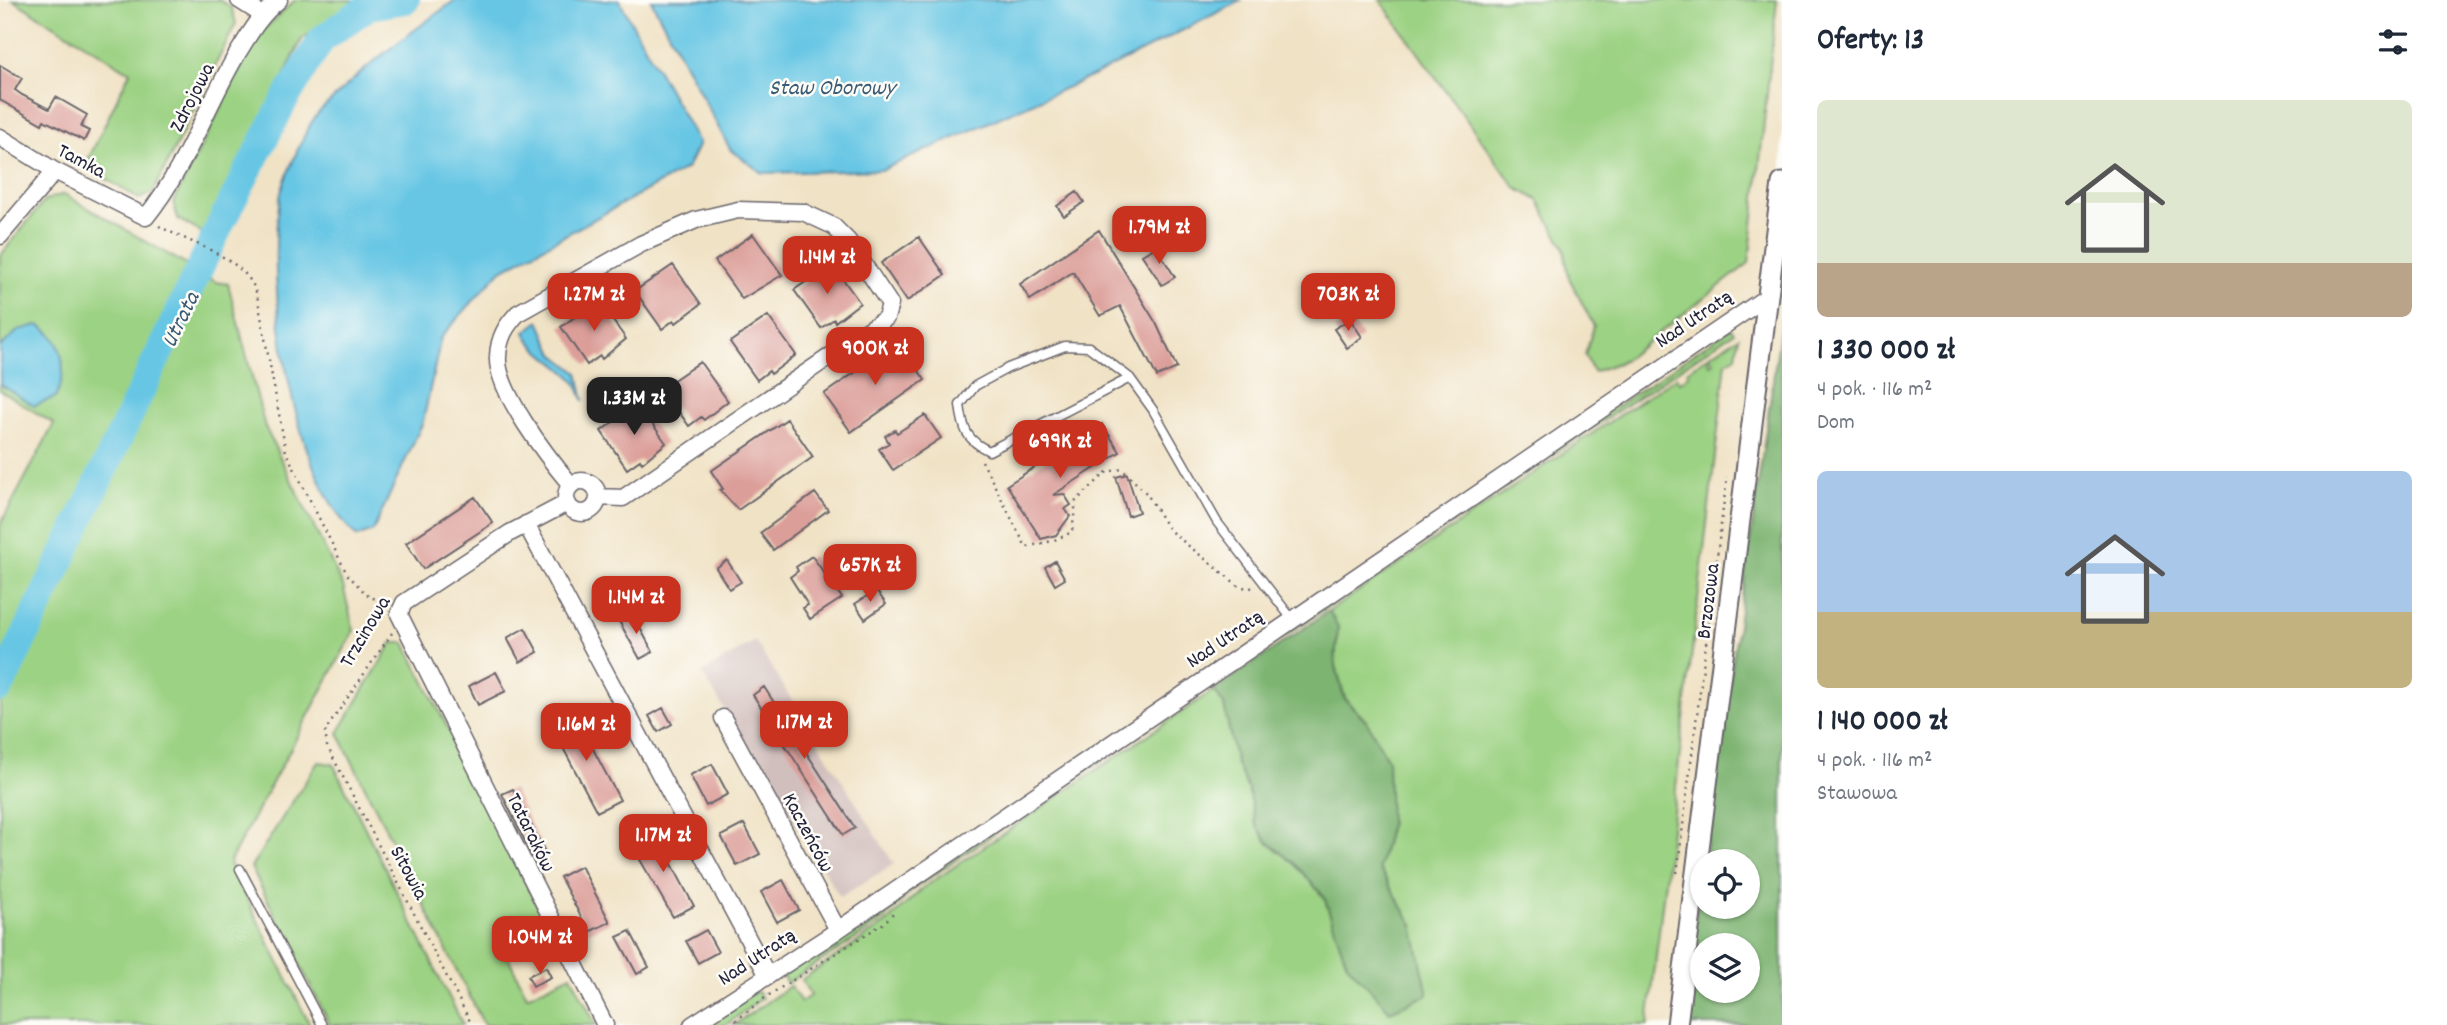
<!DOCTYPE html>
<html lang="pl">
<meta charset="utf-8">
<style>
:root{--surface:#fff;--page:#f2f2f3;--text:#1f2937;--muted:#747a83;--accent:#c8321e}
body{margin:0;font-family:Dekko,sans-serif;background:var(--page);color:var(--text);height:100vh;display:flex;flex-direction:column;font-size:26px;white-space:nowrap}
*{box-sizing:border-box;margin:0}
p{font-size:23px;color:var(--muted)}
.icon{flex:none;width:38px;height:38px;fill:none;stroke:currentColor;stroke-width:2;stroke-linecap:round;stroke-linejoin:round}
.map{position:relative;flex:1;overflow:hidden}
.details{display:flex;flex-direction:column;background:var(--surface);width:665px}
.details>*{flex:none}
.fabs{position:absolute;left:1690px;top:849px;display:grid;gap:14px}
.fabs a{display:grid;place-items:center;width:70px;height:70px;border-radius:50%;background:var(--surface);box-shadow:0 2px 5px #0004;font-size:35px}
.price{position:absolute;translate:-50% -60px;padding:0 16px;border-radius:14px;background:var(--accent);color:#fff;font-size:23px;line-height:46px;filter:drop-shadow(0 2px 4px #0008)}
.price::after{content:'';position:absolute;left:50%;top:42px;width:21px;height:16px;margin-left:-10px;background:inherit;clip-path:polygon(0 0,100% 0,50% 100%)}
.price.active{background:#222;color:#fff}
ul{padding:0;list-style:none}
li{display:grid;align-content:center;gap:14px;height:371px;padding:0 35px}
li span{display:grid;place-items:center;height:217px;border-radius:10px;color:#555}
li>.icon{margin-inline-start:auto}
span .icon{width:126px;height:126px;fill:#fffc;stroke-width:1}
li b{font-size:30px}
h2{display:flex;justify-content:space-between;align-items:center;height:84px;padding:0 35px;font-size:30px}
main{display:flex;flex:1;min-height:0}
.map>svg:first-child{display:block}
.industrial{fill:#d1bfbd}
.green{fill:#9cd283;stroke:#5f7a5f;stroke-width:2}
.forest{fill:#7db471;stroke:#506b56;stroke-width:2;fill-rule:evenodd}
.water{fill:#66c6e4;stroke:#447490;stroke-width:2}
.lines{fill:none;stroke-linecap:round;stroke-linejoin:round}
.river{stroke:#66c6e4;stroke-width:28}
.building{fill:#dc9e99}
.service-casing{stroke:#6a656b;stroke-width:11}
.minor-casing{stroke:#6a656b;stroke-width:19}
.tertiary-casing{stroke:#6a656b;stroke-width:23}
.path{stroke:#6a656b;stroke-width:2.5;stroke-dasharray:2 5;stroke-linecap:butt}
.service{stroke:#fff;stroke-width:8}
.minor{stroke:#fff;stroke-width:16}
.tertiary{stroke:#fff;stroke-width:19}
.labels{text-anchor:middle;stroke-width:5;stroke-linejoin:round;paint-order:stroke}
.street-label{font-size:21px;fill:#22223b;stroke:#fdfcf7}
.water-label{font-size:23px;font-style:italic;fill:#3a5b76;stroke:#fdfcf7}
</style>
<main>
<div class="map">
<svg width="1782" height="1025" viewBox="0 0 1782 1025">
<rect width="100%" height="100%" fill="#fdfcf7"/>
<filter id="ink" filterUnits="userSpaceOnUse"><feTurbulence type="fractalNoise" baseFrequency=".0143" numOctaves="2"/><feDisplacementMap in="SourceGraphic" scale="14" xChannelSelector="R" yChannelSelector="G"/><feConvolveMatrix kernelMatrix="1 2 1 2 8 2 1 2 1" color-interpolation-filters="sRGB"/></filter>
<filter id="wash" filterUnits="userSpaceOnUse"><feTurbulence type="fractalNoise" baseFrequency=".00686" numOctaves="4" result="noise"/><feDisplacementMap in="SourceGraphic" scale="28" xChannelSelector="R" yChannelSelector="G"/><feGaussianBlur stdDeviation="1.57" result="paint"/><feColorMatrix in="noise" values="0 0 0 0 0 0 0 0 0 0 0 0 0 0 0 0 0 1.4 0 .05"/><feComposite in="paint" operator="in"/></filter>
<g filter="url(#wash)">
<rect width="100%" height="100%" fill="#f0e2c5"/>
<path class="industrial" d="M755 641 894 864 840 897 702 673Z"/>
<path class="green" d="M13 0H219L231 7 236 23 153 193 139 199 85 166 130 72Z
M295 0H364L302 39 206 235 178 219 173 202 257 36Z
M1380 0H1777L1749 263 1623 361 1593 372 1585 355 1594 326 1569 278 1564 248 1538 200 1516 188Z
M64 194 216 282 228 284 265 427 343 586 354 631 229 863 310 1025H0V525L54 424 0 390V256L45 200Z
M1731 328 1734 332 1229 674V671Z
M1739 337 1736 356 1726 362 1648 1025H734L790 986 801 1002 811 995 801 980 886 923 923 888 1214 690 1224 705 1236 763 1248 789 1256 825 1268 842 1295 864 1324 897 1347 964 1413 925 1379 868 1390 824 1367 722 1345 698 1335 662 1338 627 1329 611 1676 377 1680 382 1689 375 1687 371 1707 357 1710 364 1714 362 1709 356Z
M392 643H405L548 927 504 949 527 996 571 975 596 1025H484L338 733Z
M1211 682 1215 683 915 888 881 922 787 983 782 975 829 947 831 949 839 943 837 938Z
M318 762 333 764 463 1025H330L251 867Z
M757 991 762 998 726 1025H706Z"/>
<path class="forest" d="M1782 318V1025H1680L1703 867V906H1748V861H1704ZM1703 945H1748V990H1703Z
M1329 611 1338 627 1335 662 1344 698 1367 722 1388 760 1390 824 1379 868 1413 925 1428 995 1390 1011 1347 964 1324 897 1295 864 1268 842 1256 825 1248 789 1236 763 1224 705 1214 690Z"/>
<path class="water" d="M455 0H619L699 144 687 168 500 271 441 337 423 422 373 531 357 537C290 472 265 288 280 198 282 183 304 134 313 120 319 110 331 101 339 93 374 58 415 30 455 0Z
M651 0H1242L1097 74 882 170 762 173 730 149Z
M539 321 554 354 578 373 584 401C580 395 579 386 574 380 559 363 534 352 525 332Z
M38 325C65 338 68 372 56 397L34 406 0 384V347L19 330Z"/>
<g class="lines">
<path class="river" d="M0 688 222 221 283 103 322 39 369 6 406 0"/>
</g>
<g id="blocks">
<path class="building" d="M0 65 22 78 15 90 22 95 49 109 56 97 87 115 81 127 89 131 84 141 44 120 42 124 0 100Z
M1077 192 1084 202 1064 216 1057 206Z
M1099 230 1156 323 1177 368 1157 377 1120 306 1100 316 1073 272 1030 300 1020 284Z
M753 234 782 275 742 299 715 261Z
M919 237 945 275 907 301 881 263Z
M1156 247 1175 277 1162 285 1142 255Z
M832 264 860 303 835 322 834 319 821 328 794 290Z
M673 265 701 304 676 323 674 320 662 329 635 291Z
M598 300 626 339 602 359 600 356 587 365 561 327Z
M768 316 796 355 771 374 769 371 757 380 730 342Z
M1350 319 1362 337 1347 348 1334 329Z
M899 342 925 380 851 432 824 394Z
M700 362 728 401 704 420 701 417 689 426 662 388Z
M638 404 666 443 642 463 640 460 627 469 601 431Z
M925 415 941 438 893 470 879 449 889 443 885 436 895 430 897 433Z
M787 419 813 457 738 510 720 490 723 489 711 471Z
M1102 424 1120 452 1053 495 1064 494 1071 505 1065 509 1070 516 1056 535 1041 539 1007 485Z
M1127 474 1139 512 1128 516 1116 477Z
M815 493 828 510 773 550 760 533Z
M475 497 493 523 423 569 406 543Z
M812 556 842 598 810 619 803 608 808 605 790 577 798 571 796 567Z
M727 560 741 582 729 589 716 568Z
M1055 561 1065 579 1055 585 1045 567Z
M876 590 886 604 865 619 855 604Z
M632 613 653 652 640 659 619 621Z
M525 628 538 652 520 662 507 638Z
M496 672 506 691 478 705 469 686Z
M764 687 855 828 843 835 753 695Z
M663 708 672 724 658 732 649 716Z
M575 715 620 800 597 812 552 727Z
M712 764 728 794 706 806 690 775Z
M513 789 546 854 534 860 502 794Z
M744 824 760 854 737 866 721 836Z
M655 832 694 906 673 917 631 844Z
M581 866 610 922 589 932 560 877Z
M783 880 799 910 777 922 761 892Z
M706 930 718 952 698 963 686 941Z
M630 931 649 967 637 974 617 937Z
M546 967 551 977 533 986 528 976Z"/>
</g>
</g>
<g filter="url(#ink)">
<use href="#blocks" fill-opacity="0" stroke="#6a656b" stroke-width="2"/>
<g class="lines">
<defs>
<path id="service" d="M1130 378 989 451C966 440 963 429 960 405L975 386 1008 368 1065 346 1089 347 1130 378 1153 410 1217 522 1292 619
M240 869 322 1025"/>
<path id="minor" d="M239 0 261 14
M0 137 55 171 146 217C185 169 205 109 236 56 249 35 259 16 279 0
M0 236 55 171
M566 497a16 16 0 1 1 32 0a16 16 0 1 1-32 0Z
M571 485C549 459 495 390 498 356 499 337 506 326 518 313L641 244 696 220 738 210 803 212 833 226 848 241 890 304 886 318 623 498 598 497
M567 503 510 533 404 603 399 614 605 1025
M526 524 768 976
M723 718 838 930
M692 1025 826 938 1768 296"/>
<path id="tertiary" d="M1677 1025 1782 183"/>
</defs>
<use href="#service" class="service-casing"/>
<use href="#minor" class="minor-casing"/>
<use href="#tertiary" class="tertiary-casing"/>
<path class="path" d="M159 226C190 244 247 257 257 295L286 452 347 574 368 596 386 603
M982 461 1026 547 1052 541 1072 532 1076 501 1107 472 1122 469 1147 494 1169 530 1240 587 1254 588
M392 633 325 731 327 746 472 1025
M1677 873 1727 477
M730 1025 766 997 884 923 896 910"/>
<use href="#service" class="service"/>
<use href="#minor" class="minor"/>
<use href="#tertiary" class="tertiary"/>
</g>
</g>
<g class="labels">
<g class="street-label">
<text transform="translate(191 97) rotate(-63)" y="7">Zdrojowa</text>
<text transform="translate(82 160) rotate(28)" y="7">Tamka</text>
<text transform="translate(1693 318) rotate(-34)" y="7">Nad Utratą</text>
<text transform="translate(1707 601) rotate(-83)" y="7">Brzozowa</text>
<text transform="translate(364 631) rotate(-59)" y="7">Trzcinowa</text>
<text transform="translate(1224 638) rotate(-34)" y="7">Nad Utratą</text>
<text transform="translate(532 832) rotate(64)" y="7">Tataraków</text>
<text transform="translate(809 832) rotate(62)" y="7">Kaczeńców</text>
<text transform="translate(410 872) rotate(62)" y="7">Sitowia</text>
<text transform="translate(756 956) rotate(-33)" y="7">Nad Utratą</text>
</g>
<g class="water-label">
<text x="832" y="94">Staw Oborowy</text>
<text transform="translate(179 319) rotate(-64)" y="8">Utrata</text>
</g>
</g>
</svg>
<div class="fabs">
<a><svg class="icon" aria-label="locate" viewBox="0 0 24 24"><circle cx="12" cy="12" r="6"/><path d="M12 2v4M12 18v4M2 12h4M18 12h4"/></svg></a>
<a><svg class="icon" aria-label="layers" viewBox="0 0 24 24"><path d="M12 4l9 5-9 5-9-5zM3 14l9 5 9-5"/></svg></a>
</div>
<b class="price" style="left:1159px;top:266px">1.79M zł</b>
<b class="price" style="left:827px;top:296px">1.14M zł</b>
<b class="price" style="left:594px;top:333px">1.27M zł</b>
<b class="price" style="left:1348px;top:333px">703K zł</b>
<b class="price" style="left:875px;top:387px">900K zł</b>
<b class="price active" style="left:634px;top:437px">1.33M zł</b>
<b class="price" style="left:1060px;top:480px">699K zł</b>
<b class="price" style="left:870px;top:604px">657K zł</b>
<b class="price" style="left:636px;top:636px">1.14M zł</b>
<b class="price" style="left:804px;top:761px">1.17M zł</b>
<b class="price" style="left:586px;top:763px">1.16M zł</b>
<b class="price" style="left:663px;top:874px">1.17M zł</b>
<b class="price" style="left:540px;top:976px">1.04M zł</b>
</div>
<section class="details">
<h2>Oferty: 13<svg class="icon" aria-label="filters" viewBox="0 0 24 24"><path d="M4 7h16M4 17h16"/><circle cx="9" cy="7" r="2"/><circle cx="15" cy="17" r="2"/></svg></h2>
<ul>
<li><span style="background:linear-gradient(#dfe7d0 75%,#b9a48a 0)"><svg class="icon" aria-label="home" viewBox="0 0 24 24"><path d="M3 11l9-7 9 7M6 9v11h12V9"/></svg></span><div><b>1 330 000 zł</b><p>4 pok. · 116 m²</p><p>Dom</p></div></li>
<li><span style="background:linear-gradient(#a9c7e8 65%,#c2b280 0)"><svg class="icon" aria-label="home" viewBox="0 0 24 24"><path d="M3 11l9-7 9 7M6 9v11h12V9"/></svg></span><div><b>1 140 000 zł</b><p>4 pok. · 116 m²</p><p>Stawowa</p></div></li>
</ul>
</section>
</main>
